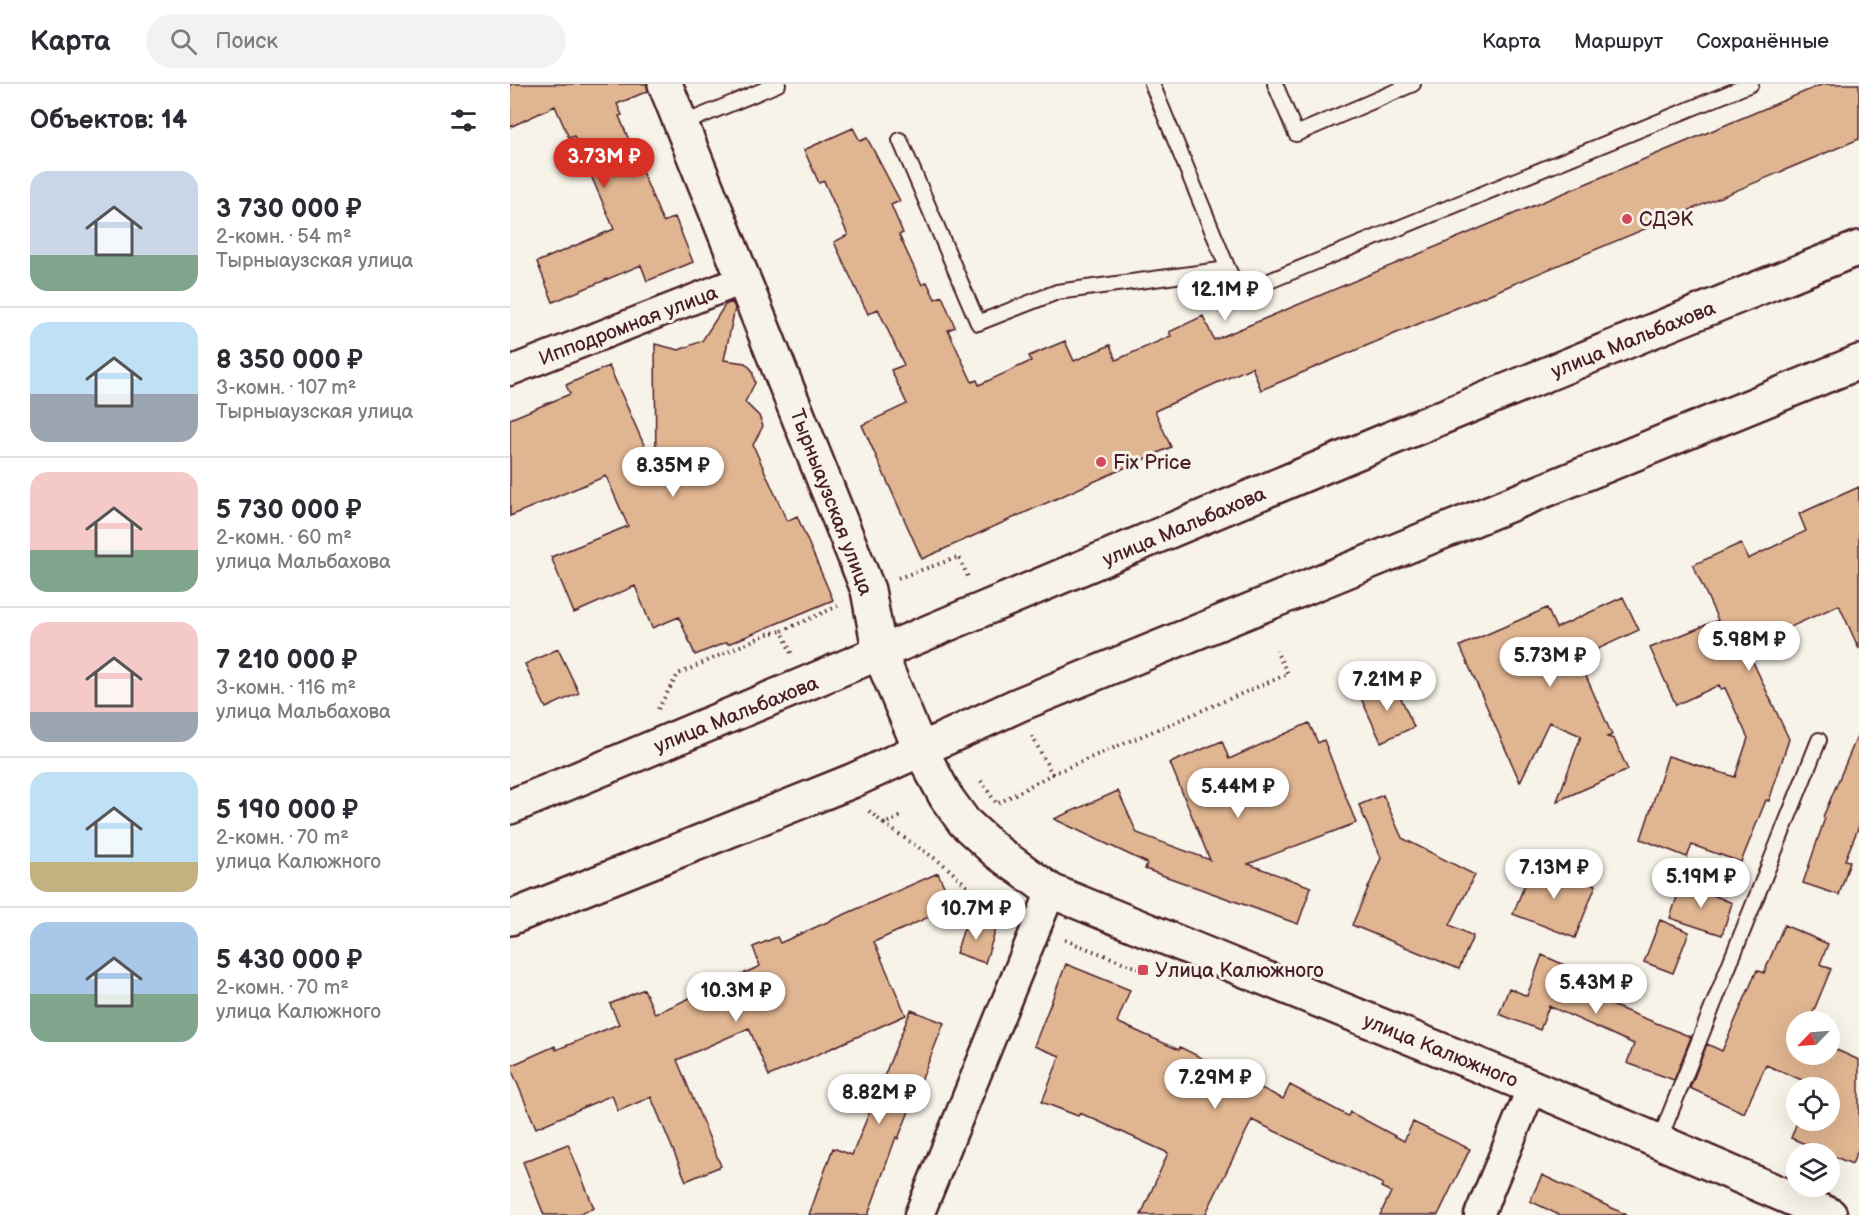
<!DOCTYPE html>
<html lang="ru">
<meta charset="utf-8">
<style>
:root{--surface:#fff;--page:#f2f2f3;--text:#2b2b33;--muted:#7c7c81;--line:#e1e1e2;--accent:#d93025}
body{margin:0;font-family:"Balsamiq Sans",sans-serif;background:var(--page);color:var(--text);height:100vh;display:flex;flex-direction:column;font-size:22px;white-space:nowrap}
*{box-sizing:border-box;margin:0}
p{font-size:20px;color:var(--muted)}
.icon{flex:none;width:33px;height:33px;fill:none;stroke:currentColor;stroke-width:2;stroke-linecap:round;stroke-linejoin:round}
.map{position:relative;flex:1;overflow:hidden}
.sheet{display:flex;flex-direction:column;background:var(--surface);width:510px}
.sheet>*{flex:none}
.needle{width:39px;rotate:245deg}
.controls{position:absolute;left:1276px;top:927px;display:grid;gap:12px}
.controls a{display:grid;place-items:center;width:54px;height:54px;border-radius:50%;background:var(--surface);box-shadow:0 6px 24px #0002;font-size:30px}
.price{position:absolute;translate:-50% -51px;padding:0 14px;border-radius:21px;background:#fff;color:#222;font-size:20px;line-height:39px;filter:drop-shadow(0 2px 3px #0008)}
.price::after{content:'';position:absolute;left:50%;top:36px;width:18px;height:14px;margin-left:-9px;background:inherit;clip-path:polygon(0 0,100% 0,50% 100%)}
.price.active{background:var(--accent);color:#fff}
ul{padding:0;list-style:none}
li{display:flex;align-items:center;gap:18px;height:150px;padding:0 30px}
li+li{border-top:2px solid var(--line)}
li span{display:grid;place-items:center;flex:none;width:168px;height:120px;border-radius:18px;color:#555}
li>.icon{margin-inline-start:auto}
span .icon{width:72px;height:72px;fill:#fffc;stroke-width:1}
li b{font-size:26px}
h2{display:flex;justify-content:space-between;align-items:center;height:72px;padding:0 30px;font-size:26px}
header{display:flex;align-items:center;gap:36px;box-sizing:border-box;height:84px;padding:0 30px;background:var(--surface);border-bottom:2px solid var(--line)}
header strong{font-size:28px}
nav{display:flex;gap:33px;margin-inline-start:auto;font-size:21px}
.search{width:420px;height:54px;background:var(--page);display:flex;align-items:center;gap:15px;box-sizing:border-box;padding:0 21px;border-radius:33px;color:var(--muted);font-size:22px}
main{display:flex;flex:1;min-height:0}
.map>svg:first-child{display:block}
.building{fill:#e0b591;stroke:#4a1f2b;stroke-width:1.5}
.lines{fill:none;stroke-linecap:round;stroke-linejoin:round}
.service-casing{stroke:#4a1f2b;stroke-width:18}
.minor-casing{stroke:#4a1f2b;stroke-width:33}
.tertiary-casing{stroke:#4a1f2b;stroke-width:38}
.secondary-casing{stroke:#4a1f2b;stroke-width:38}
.path{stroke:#4a1f2b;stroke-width:4;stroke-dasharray:1.5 4.5;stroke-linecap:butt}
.service{stroke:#f7f3e8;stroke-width:14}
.minor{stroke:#f7f3e8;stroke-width:28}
.tertiary{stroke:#f7f3e8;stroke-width:33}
.secondary{stroke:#f7f3e8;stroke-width:33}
.poi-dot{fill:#d1495b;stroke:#f7f3e8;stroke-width:2}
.labels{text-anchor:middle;stroke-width:6;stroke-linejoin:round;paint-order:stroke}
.poi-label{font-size:20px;fill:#4a1f2b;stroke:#f7f3e8;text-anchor:start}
.street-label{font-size:20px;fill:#4a1f2b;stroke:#f7f3e8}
</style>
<header>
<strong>Карта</strong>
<div class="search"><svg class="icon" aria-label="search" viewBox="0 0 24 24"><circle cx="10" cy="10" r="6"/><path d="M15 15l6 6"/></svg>Поиск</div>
<nav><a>Карта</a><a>Маршрут</a><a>Сохранённые</a></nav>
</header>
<main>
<section class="sheet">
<h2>Объектов: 14<svg class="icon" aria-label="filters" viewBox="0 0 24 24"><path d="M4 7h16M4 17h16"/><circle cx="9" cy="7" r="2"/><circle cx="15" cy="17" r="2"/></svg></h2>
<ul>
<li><span style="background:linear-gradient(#c9d6e8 70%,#7fa58c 0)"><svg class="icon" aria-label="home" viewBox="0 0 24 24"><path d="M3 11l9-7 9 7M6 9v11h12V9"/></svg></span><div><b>3 730 000 ₽</b><p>2-комн. · 54 m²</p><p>Тырныаузская улица</p></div></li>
<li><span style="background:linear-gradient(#bfe0f5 60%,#9aa5b1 0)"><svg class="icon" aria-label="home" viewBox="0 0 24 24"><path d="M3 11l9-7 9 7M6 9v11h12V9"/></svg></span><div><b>8 350 000 ₽</b><p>3-комн. · 107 m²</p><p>Тырныаузская улица</p></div></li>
<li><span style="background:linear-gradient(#f6c9c9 65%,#7fa58c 0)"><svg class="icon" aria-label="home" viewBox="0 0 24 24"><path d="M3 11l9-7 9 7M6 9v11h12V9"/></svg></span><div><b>5 730 000 ₽</b><p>2-комн. · 60 m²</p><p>улица Мальбахова</p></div></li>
<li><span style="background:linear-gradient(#f6c9c9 75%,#9aa5b1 0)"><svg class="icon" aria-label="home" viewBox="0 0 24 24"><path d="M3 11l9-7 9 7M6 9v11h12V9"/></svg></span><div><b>7 210 000 ₽</b><p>3-комн. · 116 m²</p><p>улица Мальбахова</p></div></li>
<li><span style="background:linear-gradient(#bfe0f5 75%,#c2b280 0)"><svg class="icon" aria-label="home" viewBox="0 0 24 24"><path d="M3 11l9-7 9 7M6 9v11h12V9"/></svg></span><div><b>5 190 000 ₽</b><p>2-комн. · 70 m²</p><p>улица Калюжного</p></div></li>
<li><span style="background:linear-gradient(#a9c7e8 60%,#7fa58c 0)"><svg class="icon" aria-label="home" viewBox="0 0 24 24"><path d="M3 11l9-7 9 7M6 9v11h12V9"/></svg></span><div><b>5 430 000 ₽</b><p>2-комн. · 70 m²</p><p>улица Калюжного</p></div></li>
</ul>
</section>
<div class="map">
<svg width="1349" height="1131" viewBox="0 0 1349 1131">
<rect width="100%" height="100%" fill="#f7f3e8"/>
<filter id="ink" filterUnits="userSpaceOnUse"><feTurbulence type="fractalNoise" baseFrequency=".0167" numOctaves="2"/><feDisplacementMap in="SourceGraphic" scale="12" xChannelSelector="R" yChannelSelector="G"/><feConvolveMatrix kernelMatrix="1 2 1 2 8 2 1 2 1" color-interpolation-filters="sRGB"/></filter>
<g filter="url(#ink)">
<path class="building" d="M0 0H137L138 7 107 20 112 31 109 32 153 138 165 133 183 178 137 197 131 181 43 218 27 178 104 145 64 52 59 54 45 22 0 43Z
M1313 0H1349V55L751 306 742 283 645 327 661 363 412 475 352 341 397 320 381 286 394 281 368 225 358 230 324 158 338 151 314 97 309 99 294 66 343 44 350 57 357 54 390 117 381 121 393 149 389 151 412 201 417 198 425 215 432 212 445 243 438 246 462 298 467 296 469 301 521 277 519 272 555 257 564 277 600 261 606 276 661 252 659 248 693 232 704 256Z
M222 218 225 224 214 276 235 279 242 286 245 299 235 318 249 332 253 342 243 361 277 437 287 432 323 516 218 560 217 558 185 571 169 533 142 544 125 502 64 529 41 473 118 442 96 392 0 432V335L60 310 56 301 99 282 146 388 145 260 169 266 192 257 215 221Z
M1349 403V565L1329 521 1236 563 1279 655 1259 717 1256 716 1231 778 1182 761 1177 773 1131 755 1158 672 1225 693 1238 654 1215 604 1211 605 1209 601 1166 621 1140 564 1208 536 1183 481 1231 459 1238 475 1296 447 1289 430Z
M1113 513 1129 546 1068 574 1102 651 1097 653 1104 655 1118 686 1047 717 1071 652 1039 638 1010 698 950 562 1037 524 1046 544Z
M48 565 69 609 36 624 15 580Z
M884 599 904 643 871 658 851 614Z
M799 639 808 659 814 656 846 739 738 780 801 803 788 840 635 785 637 779 544 735 608 707 627 749 700 776 660 679 712 657 719 675Z
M1349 648V742L1335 776 1340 777 1329 811 1293 799 1315 734 1313 733Z
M873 711 892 754 965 791 940 841 963 852 949 885 842 841 871 774 849 721Z
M1024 777 1086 801 1065 854 1003 830Z
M428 789 443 822 364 858 396 931 259 992 239 944 167 976 211 1082 176 1097 141 1013 108 1027 102 1011 26 1044 0 982 45 962 46 966 109 940 100 920 134 905 145 930 250 882 243 863 267 853 270 859Z
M1172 798 1222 819 1212 851 1160 834Z
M457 835 486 845 475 879 446 869Z
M1150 836 1179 848 1163 889 1134 878Z
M1274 841 1318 860 1310 880 1321 885 1299 938H1287V970H1320V963L1349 976V1064L1342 1080 1281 1054 1288 1036H1320V1004H1303L1304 1001 1256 981 1234 1029 1180 1004 1197 960 1212 967 1247 886 1254 889Z
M1032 871 1106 904 1099 920 1181 953 1164 996 1117 979 1124 960 1039 922 1030 946 989 930 999 904 1017 912Z
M556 880 620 906 607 938 669 966 670 963 773 1015 780 1001 838 1032 840 1028 894 1057 903 1038 960 1065 928 1131H870L881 1108 871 1103 873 1100 742 1036 695 1131H631L658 1069 570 1029 568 1032 532 1018 550 972 524 962Z
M401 926 434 939 388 1055 386 1053 358 1131H299L323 1064 342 1071Z
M58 1060 84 1124 65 1131H34L13 1078Z
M1032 1091 1117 1131H1049L1020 1117Z"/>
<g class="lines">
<defs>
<path id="service" d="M642 0 718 185
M765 0 786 50 903 0
M172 40 268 0
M390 56 468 239 547 208 718 185 730 209 1241 0
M1149 1057 1309 656"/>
<path id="minor" d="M0 287 235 195
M409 1131 541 807
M969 1131 1022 1003"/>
<path id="tertiary" d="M155 0 358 506 370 570 410 665 436 713 454 738 487 768 541 807 1022 1003 1320 1131"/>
<path id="secondary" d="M0 723C450 537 897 343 1349 164
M0 834 342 697 508 621 1349 278"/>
</defs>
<use href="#service" class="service-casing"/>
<use href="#minor" class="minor-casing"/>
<use href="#tertiary" class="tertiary-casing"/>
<use href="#secondary" class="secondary-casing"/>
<path class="path" d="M388 494 449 473 459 495
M281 569 272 547 328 522
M148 625 168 590 257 550 272 547
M542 690 778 590 766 567
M471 697 487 720 542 690 521 650
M359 727 374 740 394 731
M374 740 433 780 482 824 499 832
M555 856 633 886"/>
<use href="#service" class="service"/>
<use href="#minor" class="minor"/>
<use href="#tertiary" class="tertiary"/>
<use href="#secondary" class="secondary"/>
</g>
</g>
<g class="poi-dot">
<circle cx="1117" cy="135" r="6"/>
<circle cx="591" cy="378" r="6"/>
<rect x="627" y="880" width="12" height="12" rx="3"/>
</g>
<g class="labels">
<g class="poi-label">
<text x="1129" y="142">СДЭК</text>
<text x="603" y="385">Fix Price</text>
<text x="645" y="893">Улица Калюжного</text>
</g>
<g class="street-label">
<text transform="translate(118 241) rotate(-21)" y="7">Ипподромная улица</text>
<text transform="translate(1123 255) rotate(-22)" y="7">улица Мальбахова</text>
<text transform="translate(322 418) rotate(69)" y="7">Тырныаузская улица</text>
<text transform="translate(674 442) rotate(-23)" y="7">улица Мальбахова</text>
<text transform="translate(226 630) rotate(-22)" y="7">улица Мальбахова</text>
<text transform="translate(931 966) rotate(22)" y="7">улица Калюжного</text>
</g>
</g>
</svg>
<div class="controls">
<a><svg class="needle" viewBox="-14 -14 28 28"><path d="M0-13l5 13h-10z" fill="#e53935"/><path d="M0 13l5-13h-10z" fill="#7c7c81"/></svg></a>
<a><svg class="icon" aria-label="locate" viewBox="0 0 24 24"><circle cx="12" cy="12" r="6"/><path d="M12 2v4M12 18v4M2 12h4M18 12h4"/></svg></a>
<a><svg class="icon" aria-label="layers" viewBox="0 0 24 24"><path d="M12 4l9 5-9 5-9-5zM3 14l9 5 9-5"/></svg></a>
</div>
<b class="price active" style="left:94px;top:105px">3.73M ₽</b>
<b class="price" style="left:715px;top:238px">12.1M ₽</b>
<b class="price" style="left:163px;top:414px">8.35M ₽</b>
<b class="price" style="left:1239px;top:588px">5.98M ₽</b>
<b class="price" style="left:1040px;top:604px">5.73M ₽</b>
<b class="price" style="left:877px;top:628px">7.21M ₽</b>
<b class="price" style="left:728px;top:735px">5.44M ₽</b>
<b class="price" style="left:1044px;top:816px">7.13M ₽</b>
<b class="price" style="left:1191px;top:825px">5.19M ₽</b>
<b class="price" style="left:466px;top:857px">10.7M ₽</b>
<b class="price" style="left:1086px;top:931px">5.43M ₽</b>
<b class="price" style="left:226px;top:939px">10.3M ₽</b>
<b class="price" style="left:705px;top:1026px">7.29M ₽</b>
<b class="price" style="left:369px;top:1041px">8.82M ₽</b>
</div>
</main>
